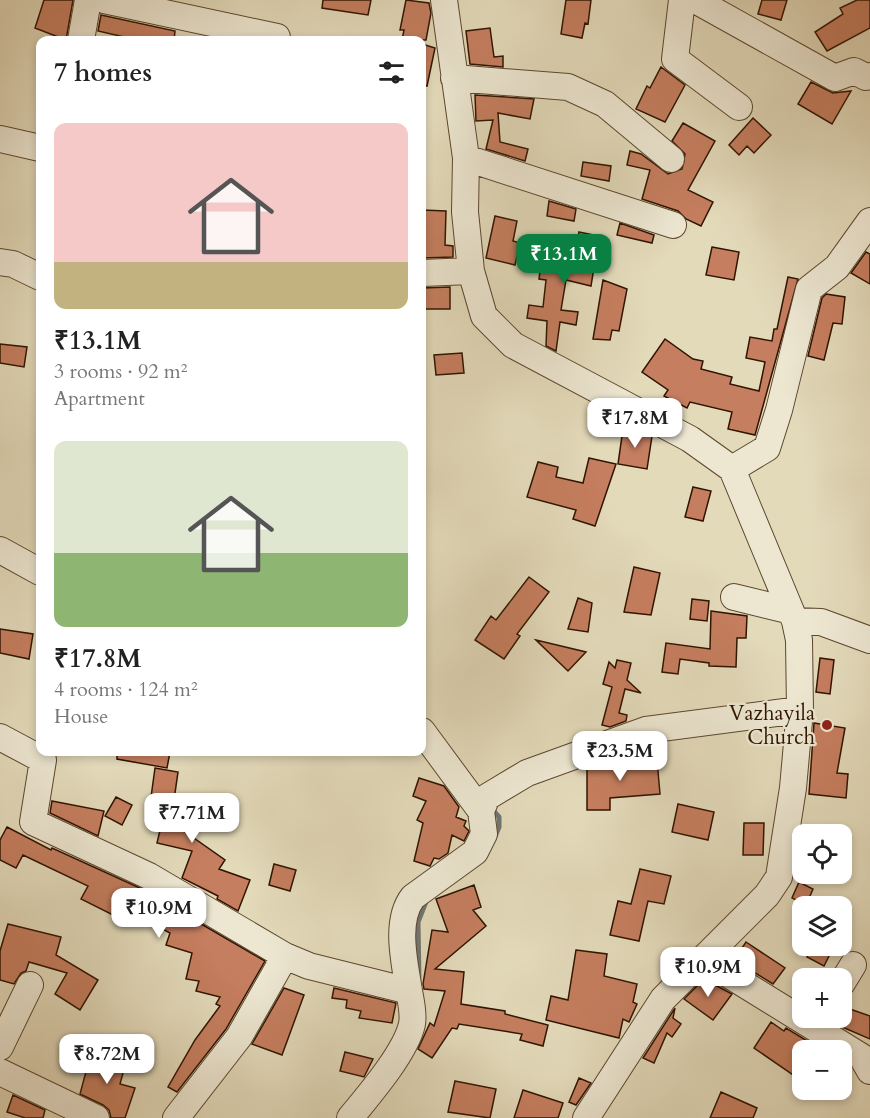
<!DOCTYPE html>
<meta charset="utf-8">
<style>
:root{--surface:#fff;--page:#f6f6f6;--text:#222;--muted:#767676;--accent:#0b8043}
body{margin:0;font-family:Cardo,serif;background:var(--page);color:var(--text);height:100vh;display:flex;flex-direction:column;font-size:22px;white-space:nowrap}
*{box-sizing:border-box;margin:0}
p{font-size:20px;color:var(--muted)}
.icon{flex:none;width:33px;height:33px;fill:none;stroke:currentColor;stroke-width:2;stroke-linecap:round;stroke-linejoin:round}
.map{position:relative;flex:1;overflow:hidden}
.sheet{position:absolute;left:36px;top:36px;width:390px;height:720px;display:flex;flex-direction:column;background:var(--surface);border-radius:12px;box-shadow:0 3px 9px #0003}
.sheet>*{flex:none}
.tools{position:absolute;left:792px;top:824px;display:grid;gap:12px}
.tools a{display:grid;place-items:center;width:60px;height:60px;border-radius:12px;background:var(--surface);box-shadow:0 3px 9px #0003;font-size:30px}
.price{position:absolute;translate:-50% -51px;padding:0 14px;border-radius:12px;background:#fff;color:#222;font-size:20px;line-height:39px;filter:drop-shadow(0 2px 3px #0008)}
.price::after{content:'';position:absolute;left:50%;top:36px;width:18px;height:14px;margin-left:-9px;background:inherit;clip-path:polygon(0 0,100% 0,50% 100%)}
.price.active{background:var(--accent);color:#fff}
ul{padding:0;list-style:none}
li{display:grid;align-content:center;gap:12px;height:318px;padding:0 18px}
li span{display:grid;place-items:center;height:186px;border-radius:12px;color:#555}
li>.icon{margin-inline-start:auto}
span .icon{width:108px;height:108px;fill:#fffc;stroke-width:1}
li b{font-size:26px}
h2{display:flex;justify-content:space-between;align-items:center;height:72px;padding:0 18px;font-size:26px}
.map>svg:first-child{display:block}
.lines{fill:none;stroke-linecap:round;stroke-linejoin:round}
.stream{stroke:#707670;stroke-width:5}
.building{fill:#c57e5f;stroke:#301400;stroke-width:1.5}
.minor-casing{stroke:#5d462e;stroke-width:28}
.minor{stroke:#ede7d2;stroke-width:26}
.poi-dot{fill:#8f2418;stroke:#ede7d2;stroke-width:2}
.labels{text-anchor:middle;stroke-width:4.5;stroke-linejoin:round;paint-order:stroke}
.poi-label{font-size:21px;fill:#301400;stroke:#ede7d2;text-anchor:end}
</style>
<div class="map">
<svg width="870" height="1118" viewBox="0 0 870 1118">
<rect width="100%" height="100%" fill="#e3daba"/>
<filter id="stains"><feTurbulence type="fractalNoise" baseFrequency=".00333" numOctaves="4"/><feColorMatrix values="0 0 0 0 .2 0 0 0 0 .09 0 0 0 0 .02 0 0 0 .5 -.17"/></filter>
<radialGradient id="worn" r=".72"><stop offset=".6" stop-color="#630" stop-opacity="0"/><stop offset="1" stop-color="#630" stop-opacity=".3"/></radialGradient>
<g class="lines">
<path class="stream" d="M491 808 499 817V827L494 839
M419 981 418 922 427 899"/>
</g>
<path class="building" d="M44 0H73L66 40 35 28Z
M323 0H371L368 15 322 8Z
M406 0 429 3 431 13 426 40H402L404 30H400Z
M566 0H591L588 24 585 23 582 38 561 34Z
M762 0H787L781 20 758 14Z
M857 0H870V28L827 51 815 32 843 14 840 8Z
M101 15 175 31 174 40H137L98 31Z
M490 28 494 57 503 56V67L470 64 466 31Z
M422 44 435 48 427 86 422 85Z
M661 67 685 85 665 122 636 109 647 86 650 88Z
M811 82 833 93 851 91 832 124 798 104Z
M475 95 534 99 530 119 498 113 500 142 528 149 525 161 486 149 493 120 476 121Z
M753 118 771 135 754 153 747 146 739 155 729 145Z
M683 123 715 141 688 190 713 202 701 226 686 219 678 211 642 199 650 170 627 165 630 151 641 154 668 174 682 169 685 154 672 141Z
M583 162 611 166 609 181 581 176Z
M549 201 576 209 574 221 547 216Z
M422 210 446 211 445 245 453 246V257L422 258Z
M495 216 517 221 513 241 520 243 515 265 486 258Z
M620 223 654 235 652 243 617 235Z
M579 232 599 236 591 286 566 280 561 310 578 312 576 325 560 322 556 351 546 346 547 321 527 318 529 305 543 307 546 280 539 279 541 264 553 265 557 251 575 255Z
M712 247 739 252 734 280 706 275Z
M866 252 870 254V284L851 273Z
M788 277 798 279 755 435 728 429 732 412 690 402 687 408 664 396 668 390 642 372 665 339 693 359 703 361 701 369 732 377 730 384 759 391 765 362 746 358 750 337 772 341 774 329H777Z
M603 280 627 289 619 331 612 330 610 340 593 339Z
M450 287V309H422V288Z
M826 294 845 297 842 324 833 323 824 360 808 356 822 298Z
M0 344 27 347 24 367 0 363Z
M462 353 464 373 436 375 434 355Z
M623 429 652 436 647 469 618 464Z
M589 458 616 464 595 526 573 519 576 510 527 497 538 462 558 467 556 477 583 483Z
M693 487 711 491 703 521 685 517Z
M634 567 660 573 651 615 624 612Z
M529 577 549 592 517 634 520 636 504 659 475 640 491 616 496 620Z
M578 598 592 603 588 632 568 629Z
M692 599 709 601 707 621 690 619Z
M711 611 747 616 746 638H737L736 667 709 666V663L680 659 678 674 662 672 666 643 710 649Z
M0 629 33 634 29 659 0 653Z
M536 640 586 652 568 671Z
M820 658 834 660 830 694 816 692Z
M617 660 631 663 627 680 641 693 625 689 619 713 627 715 626 721 610 727 602 725 612 687 603 684 609 662 615 668Z
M814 723 845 728 837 773 848 774 846 798 809 794Z
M117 752H170L167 768 117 759Z
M657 760 660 794 610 798V810H587V767L595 764Z
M155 768 178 772 173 807 188 811 184 831 225 860 219 869 250 880 238 911 217 899 218 896 182 878 192 851 157 843 162 822 148 819Z
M419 778 444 786 459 807 456 817 466 821 464 826 469 831 464 841 452 835 448 853 439 859 434 858 430 866 414 861 423 823 417 820 426 801 413 796Z
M116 797 132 805 122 825 105 816Z
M52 801 104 811 98 836 50 813Z
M678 804 714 812 708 840 672 832Z
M744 823H764L763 855H743Z
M7 827 51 850 52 848 142 889 167 904 163 913 203 925 265 961 226 1029 177 1092 168 1087 195 1040 220 1006 216 1004 220 997 196 991 199 981 186 979 192 953 166 945 170 933 118 904 113 915 81 899 88 886 23 855 16 868 0 860V840Z
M274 864 296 870 290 891 269 885Z
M640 869 671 876 664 904 648 901 639 941 610 935 618 901 631 904Z
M799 882 813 889 806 905 792 898Z
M474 885 481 907 473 910 486 926 435 969 464 972 461 1004 505 1011V1014L548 1025 543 1046 520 1040 522 1034 459 1024 457 1029 452 1028 432 1058 418 1049 430 1023 434 1026 445 991 424 989 423 984 432 930 448 932 436 899Z
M8 924 61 937 56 955 98 980 80 1010 55 994 67 973 29 962 26 971 21 973 14 984 0 980V951Z
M746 942 785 968 773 984 734 960Z
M813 946 830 954 824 966 807 957Z
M576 950 607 954 604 976 637 984 633 1002 637 1004 629 1022 623 1019 619 1038 546 1020 551 996 568 1000Z
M704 979 732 994 713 1020 684 999Z
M284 988 304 995 282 1055 252 1044Z
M334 988 396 1003 392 1023 359 1018 361 1011 346 1008 347 1000 332 998Z
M675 1008 673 1018 681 1024 672 1037 667 1033 654 1063 643 1058Z
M847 1008 870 1016V1039L840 1026Z
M771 1022 784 1031 786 1028 822 1050H802V1081L754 1048Z
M345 1052 373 1059 364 1077 340 1071Z
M91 1053 126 1062 120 1084 135 1088 125 1118H111L109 1110 103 1105 80 1094Z
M579 1078 591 1083 576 1105 569 1102Z
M455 1081 496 1089 490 1118 448 1112Z
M523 1090 563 1103 558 1118H514Z
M721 1092 757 1108 753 1118H710Z
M13 1095 45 1110 43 1118H25L7 1112Z"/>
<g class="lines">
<defs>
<path id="minor" d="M104 0 277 37
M444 0 466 158 465 212 471 271 484 316 513 345 690 439 732 469 795 621 799 640 800 710 793 788 779 877 767 895 663 999 586 1118
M682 0 675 59 739 107
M695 0 835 78 854 71 866 77 870 76
M81 40 88 0
M454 78 568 87 605 104 671 159
M0 139 40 148
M466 158 673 225
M0 262 13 264 40 277
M422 273 471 271
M732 469 767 448 779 410 809 289 837 267 870 221
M0 550 40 572
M734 597 791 611
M795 621 821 622 870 640
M422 731 481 811
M0 737 43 760 33 822 149 876 285 956 309 966 409 991C411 1002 414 1014 412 1024 406 1052 369 1095 350 1118
M705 960 862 1057 870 1071
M842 983 853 965
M409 991C405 964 394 921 413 897L475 852 484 834 481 811 487 797 527 773 646 730 800 710
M0 1047 30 985
M0 1072 96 1118
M176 1118 239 1037 285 956"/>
</defs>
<use href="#minor" class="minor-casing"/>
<use href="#minor" class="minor"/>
</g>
<circle class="poi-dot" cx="827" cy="725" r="6"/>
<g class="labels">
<g class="poi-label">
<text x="815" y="720">Vazhayila<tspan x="815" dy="24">Church</tspan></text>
</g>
</g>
<rect width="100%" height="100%" filter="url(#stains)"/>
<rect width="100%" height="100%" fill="url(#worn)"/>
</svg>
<div class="tools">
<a><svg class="icon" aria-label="locate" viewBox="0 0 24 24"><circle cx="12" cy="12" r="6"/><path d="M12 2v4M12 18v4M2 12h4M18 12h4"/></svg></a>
<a><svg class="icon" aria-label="layers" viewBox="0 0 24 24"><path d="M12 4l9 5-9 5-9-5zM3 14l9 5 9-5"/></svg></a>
<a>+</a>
<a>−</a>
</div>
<b class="price active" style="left:564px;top:285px">₹13.1M</b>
<b class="price" style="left:635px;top:449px">₹17.8M</b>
<b class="price" style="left:620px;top:782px">₹23.5M</b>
<b class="price" style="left:192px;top:844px">₹7.71M</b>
<b class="price" style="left:159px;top:939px">₹10.9M</b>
<b class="price" style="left:708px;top:998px">₹10.9M</b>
<b class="price" style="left:107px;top:1085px">₹8.72M</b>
<section class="sheet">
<h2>7 homes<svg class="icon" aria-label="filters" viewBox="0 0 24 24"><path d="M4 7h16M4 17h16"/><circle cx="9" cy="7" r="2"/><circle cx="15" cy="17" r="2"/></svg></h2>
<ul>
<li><span style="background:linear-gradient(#f6c9c9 75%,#c2b280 0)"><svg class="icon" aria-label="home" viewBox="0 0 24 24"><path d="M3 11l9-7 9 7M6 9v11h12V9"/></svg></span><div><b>₹13.1M</b><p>3 rooms · 92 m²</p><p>Apartment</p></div></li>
<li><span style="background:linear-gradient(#dfe7d0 60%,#8fb573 0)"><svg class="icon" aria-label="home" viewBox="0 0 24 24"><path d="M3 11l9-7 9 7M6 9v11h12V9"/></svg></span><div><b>₹17.8M</b><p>4 rooms · 124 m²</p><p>House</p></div></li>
</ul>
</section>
</div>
